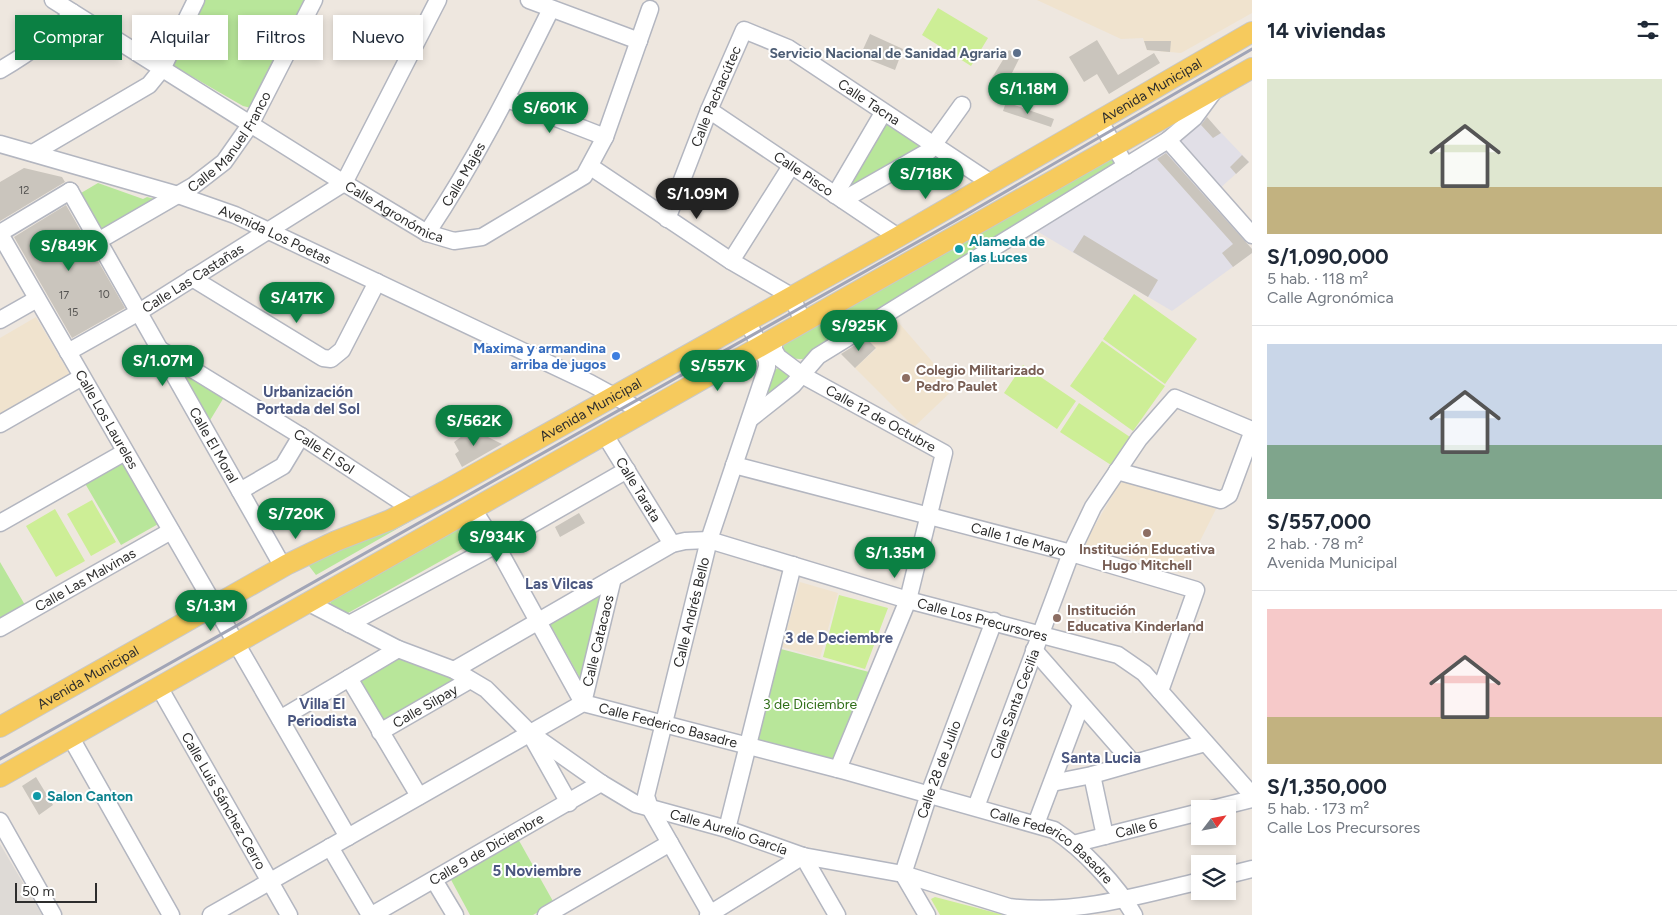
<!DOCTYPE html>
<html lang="es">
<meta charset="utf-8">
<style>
:root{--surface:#fff;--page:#f2f2f3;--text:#1f2937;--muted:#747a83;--line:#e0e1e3;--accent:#0b8043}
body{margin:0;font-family:Figtree,sans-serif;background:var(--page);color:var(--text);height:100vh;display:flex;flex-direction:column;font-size:19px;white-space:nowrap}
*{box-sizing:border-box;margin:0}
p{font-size:16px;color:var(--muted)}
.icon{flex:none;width:28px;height:28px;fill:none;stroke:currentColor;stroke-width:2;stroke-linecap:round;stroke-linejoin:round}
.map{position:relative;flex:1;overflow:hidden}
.sheet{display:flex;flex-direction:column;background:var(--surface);width:425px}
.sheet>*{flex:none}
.top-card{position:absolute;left:15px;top:15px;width:475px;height:45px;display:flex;gap:10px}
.needle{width:32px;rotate:58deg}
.tools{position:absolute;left:1191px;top:800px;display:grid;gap:10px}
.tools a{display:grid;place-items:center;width:45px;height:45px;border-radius:0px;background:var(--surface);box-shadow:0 2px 8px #0003;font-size:25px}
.scale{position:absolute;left:15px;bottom:12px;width:82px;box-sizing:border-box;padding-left:5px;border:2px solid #2d2d2d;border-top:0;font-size:14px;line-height:18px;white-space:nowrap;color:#2d2d2d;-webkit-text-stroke:4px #fff;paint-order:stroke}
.price{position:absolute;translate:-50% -42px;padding:0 11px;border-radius:18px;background:var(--accent);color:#fff;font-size:16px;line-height:32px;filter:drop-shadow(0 1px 2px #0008)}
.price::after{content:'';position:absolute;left:50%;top:30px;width:15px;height:11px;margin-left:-8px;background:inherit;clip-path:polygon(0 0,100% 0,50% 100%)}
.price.on{background:#222;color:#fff}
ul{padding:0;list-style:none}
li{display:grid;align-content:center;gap:10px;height:265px;padding:0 15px}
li+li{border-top:1px solid var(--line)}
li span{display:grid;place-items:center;height:155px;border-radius:0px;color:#555}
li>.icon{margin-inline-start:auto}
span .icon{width:90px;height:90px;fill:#fffc;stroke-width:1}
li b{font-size:21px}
h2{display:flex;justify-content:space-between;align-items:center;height:60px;padding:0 15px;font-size:21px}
.pill{padding:0 18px;border-radius:0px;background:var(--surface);box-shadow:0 2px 8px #0003;font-size:18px;line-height:45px}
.pill.on{background:var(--accent);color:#fff}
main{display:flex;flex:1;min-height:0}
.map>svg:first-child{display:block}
.industrial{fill:#e1dfe7}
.education{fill:#f0e3ce}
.green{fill:#b8e69a}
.pitch{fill:#cdee96}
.plaza{fill:#dedad6}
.building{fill:#cac5bd}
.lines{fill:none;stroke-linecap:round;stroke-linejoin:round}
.minor-casing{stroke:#b3b6c0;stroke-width:19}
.major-casing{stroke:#c8c8c8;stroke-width:22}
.minor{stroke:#fff;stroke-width:16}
.major{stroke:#f6ca5d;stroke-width:20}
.rail{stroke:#a1a5b7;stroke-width:3}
.service-dot{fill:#5c6f8a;stroke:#fff;stroke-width:2}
.culture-dot{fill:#0f9aa8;stroke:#fff;stroke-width:2}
.shop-dot{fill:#3f7fe0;stroke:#fff;stroke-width:2}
.education-dot{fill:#8d6e63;stroke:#fff;stroke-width:2}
.labels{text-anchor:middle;stroke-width:4;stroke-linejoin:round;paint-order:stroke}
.number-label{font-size:11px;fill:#545351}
.service-label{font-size:14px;font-weight:bold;fill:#4e5e75;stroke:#fff;text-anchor:end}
.street-label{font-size:14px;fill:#2d2d2d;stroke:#fff}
.culture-label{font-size:14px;font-weight:bold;fill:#0d838f;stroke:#fff;text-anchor:start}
.shop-label{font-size:14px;font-weight:bold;fill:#366cbe;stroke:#fff;text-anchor:end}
.education-label{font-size:14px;font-weight:bold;fill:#785e54;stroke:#fff;text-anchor:start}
.park-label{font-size:14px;fill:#2f6e18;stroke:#fff}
.neighbourhood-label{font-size:15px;font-weight:bold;fill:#4b5780;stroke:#fff}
</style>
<main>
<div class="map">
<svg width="1252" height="915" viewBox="0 0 1252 915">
<rect width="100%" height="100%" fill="#eee7df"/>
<path class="industrial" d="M1206 117 1249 162 1219 189 1177 140Z
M1164 149 1252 249V253L1172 311 1035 230Z"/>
<path class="education" d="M1037 0H1252V13L1181 53 1147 50 1143 38 1121 39Z
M893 316 955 388 914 427 855 368 876 349 864 335Z
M36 317 72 378 0 419V338Z
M1121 481 1217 507 1190 561 1181 573 1084 544Z
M800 582 838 593 820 658 782 647Z"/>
<path class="green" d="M202 0H307L251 108 243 106 172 65Z
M884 122 926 150 841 192Z
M1113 157 1116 164 803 359C794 359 788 358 783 349L785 341Z
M98 183 143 199 147 197 155 199 104 234 81 199V193Z
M778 368 790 375 792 378 764 402 775 370Z
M180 370 226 394 209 422Z
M613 406 316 575 306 562Z
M123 458 160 523 121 545 83 480Z
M471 519 483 535 480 539 348 613 337 611 330 604 333 597Z
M0 562 25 605 0 620Z
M603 594 581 680 550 624Z
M777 648 869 672 836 759 832 761 756 743Z
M405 654 456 678 384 724 359 681Z
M517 837 554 903 533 915H470L449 876Z"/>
<path class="pitch" d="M938 8 988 38 971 66 922 35Z
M1134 294 1197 339 1165 384 1103 339Z
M1102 341 1165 386 1133 431 1070 386Z
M1023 365 1076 401 1057 429 1004 393Z
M1079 403 1130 437 1111 465 1060 432Z
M92 500 116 542 91 556 67 514Z
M55 509 85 561 56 577 26 526Z
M839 595 888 608 865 669 823 657Z
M935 897 1004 915H940L931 899Z"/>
<path class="plaza" d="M0 844 42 915H0Z"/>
<path class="building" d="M870 34 903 49 895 70 860 56Z
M1097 40 1118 75 1154 53 1160 63 1109 94 1097 74 1084 82 1069 57Z
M1144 41H1171L1170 52 1147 50Z
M1009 50 1020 57 1004 89 990 81Z
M1057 76 1066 89 1047 101 1038 87Z
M1006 102 1054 119 1051 127 1003 111Z
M1207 117 1221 133 1213 138 1201 125Z
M1166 153 1252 249V253L1233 267 1222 253 1233 244 1157 159Z
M1242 155 1249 162 1236 174 1230 167Z
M24 168 62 177 65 182 0 221V182Z
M66 205 125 308 72 338 14 237Z
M1084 235 1158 280 1148 297 1073 252Z
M866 338 876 348 855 368 841 354Z
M469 431 472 435 478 432 502 444 462 467 455 454 459 451 454 442Z
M579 513 585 523 560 537 555 527Z
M36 777 53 805 39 815 22 786Z"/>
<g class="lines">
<defs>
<g id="minor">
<path id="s1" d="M53 0 344 183 427 233 454 241 482 237 584 176 605 137 650 9"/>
<path d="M529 0 639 41"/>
<path d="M0 70C26 55 54 36 72 12"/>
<path d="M507 99 605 137"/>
<path id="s2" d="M709 110 898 237"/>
<path d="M1099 120 1126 166"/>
<path d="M1168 140 1252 235"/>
<path id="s3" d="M0 144 178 195 235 215 590 383 645 413"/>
<path d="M33 153 149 85 162 69 196 0"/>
<path d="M591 167 731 261 791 296 804 323"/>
<path id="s4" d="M70 191 283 567"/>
<path d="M835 195 883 113"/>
<path d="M843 200 929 151 962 105"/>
<path id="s5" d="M667 219 709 110 744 30 788 48 991 183"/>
<path d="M0 233 70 191"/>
<path id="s6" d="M427 233C475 161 513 86 551 9"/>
<path id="s7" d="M0 234 348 837"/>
<path id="s8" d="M98 241 193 186 224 162 250 125 314 0"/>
<path d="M731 261 791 166"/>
<path d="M192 278 323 358 331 359 342 350 377 282"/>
<path d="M0 320 37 299"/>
<path id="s9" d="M774 340V350L778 357 802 375 944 453 908 600 838 769"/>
<path id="s10" d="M161 350 301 436 412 509"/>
<path id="s11" d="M68 352 139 312 344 183 438 0"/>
<path d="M750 419 793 385 818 356 1168 140 1194 118 1214 91"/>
<path d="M0 424 82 377"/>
<path id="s12" d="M605 435 672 544"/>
<path id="s13" d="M734 465 1071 553 1196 590 1160 691"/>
<path d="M1117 471 1221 500 1229 495 1252 433"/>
<path d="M240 491 283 466 301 436"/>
<path d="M473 509 496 545 583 703"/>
<path d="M0 523 125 452"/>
<path id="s14" d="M309 603 398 649 454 670 486 689 530 733 601 783 636 804 727 829 803 856 903 874 1009 907C1073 915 1139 896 1200 881"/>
<path d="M349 624 496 545 627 470"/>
<path id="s15" d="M0 628 171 531"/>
<path d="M1034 650 1133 763"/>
<path id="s16" d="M454 670 672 544 685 541 709 540 908 600 1118 655 1144 673 1252 795"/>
<path d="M349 678 419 796"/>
<path id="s17" d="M159 687 289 915"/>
<path id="s18" d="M583 703 613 578"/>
<path d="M280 719 398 649"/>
<path id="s19" d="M380 732 470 680"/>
<path d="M532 737 569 803"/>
<path d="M71 738 171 915"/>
<path d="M1092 775 1105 836"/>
<path d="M1052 783 1092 775 1205 743"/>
<path id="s20" d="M976 807 1071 553 1093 507 1139 439 1175 398 1252 430"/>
<path d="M1212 809 1252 799"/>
<path d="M0 821 53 915"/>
<path d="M1036 824 1081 705"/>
<path d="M727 829 793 565"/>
<path id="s21" d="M1073 844 1200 812"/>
<path d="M330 847 370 915"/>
<path d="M803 856 837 915"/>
<path d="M1228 875 1252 869"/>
<path d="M434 880 455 915"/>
<path id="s22" d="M211 915 583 703 845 771 1054 830C1082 848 1118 886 1134 915"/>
<path id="s23" d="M372 915 601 783"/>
<path d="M546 915 670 843"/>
<path d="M708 915 803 856"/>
<path id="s24" d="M711 915 650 808 646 796 709 540 767 367V360L747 321"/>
<path id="s25" d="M927 915 903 874 929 794 994 621"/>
</g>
<g id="major">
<path id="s26" d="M0 727 288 564 336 541 390 520 445 491 898 237 1252 32"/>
<path d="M0 777 1252 68"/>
</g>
</defs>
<use href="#minor" class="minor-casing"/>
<use href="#major" class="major-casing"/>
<use href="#minor" class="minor"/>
<use href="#major" class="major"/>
<path class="rail" d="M0 759 967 214 1252 49"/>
</g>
<circle class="service-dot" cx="1017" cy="53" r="5"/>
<g class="culture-dot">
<circle cx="959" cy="249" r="5"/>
<circle cx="37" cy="796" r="5"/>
</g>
<circle class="shop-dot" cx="616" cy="356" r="5"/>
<g class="education-dot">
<circle cx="906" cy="378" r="5"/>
<circle cx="1147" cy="533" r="5"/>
<circle cx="1057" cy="618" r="5"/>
</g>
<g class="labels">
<g class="number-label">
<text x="24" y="194">12</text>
<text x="104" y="298">10</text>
<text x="64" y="299">17</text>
<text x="73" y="316">15</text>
</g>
<g class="service-label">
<text x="1007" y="58">Servicio Nacional de Sanidad Agraria</text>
</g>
<g class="street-label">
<text dy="5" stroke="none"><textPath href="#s26" startOffset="1316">Avenida Municipal</textPath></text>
<text dy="5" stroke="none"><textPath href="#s5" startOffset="132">Calle Pachacútec</textPath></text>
<text dy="5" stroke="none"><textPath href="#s5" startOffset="349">Calle Tacna</textPath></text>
<text dy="5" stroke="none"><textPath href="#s8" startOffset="168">Calle Manuel Franco</textPath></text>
<text dy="5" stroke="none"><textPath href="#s2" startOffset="114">Calle Pisco</textPath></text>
<text dy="5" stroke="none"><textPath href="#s6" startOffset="69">Calle Majes</textPath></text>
<text dy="5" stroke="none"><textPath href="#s1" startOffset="402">Calle Agronómica</textPath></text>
<text dy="5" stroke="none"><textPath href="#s3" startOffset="290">Avenida Los Poetas</textPath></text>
<text dy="5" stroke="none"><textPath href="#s11" startOffset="145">Calle Las Castañas</textPath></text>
<text dy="5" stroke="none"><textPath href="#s26" startOffset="671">Avenida Municipal</textPath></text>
<text dy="5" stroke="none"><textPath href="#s9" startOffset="138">Calle 12 de Octubre</textPath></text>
<text dy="5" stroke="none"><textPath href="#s7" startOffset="214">Calle Los Laureles</textPath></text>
<text dy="5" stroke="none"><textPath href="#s4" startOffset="292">Calle El Moral</textPath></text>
<text dy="5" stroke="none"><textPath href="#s10" startOffset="192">Calle El Sol</textPath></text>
<text dy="5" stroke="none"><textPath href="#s12" startOffset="64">Calle Tarata</textPath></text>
<text dy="5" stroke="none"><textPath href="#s13" startOffset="294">Calle 1 de Mayo</textPath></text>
<text dy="5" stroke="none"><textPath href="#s15" startOffset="98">Calle Las Malvinas</textPath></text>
<text dy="5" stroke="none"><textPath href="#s24" startOffset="325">Calle Andrés Bello</textPath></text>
<text dy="5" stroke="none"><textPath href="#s16" startOffset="574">Calle Los Precursores</textPath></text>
<text dy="5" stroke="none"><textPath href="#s18" startOffset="64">Calle Catacaos</textPath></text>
<text dy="5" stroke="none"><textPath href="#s26" startOffset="101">Avenida Municipal</textPath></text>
<text dy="5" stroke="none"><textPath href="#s20" startOffset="110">Calle Santa Cecilia</textPath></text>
<text dy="5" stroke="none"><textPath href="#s19" startOffset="52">Calle Silpay</textPath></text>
<text dy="5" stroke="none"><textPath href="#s22" startOffset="516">Calle Federico Basadre</textPath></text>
<text dy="5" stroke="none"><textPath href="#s25" startOffset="158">Calle 28 de Julio</textPath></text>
<text dy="5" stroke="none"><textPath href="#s17" startOffset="131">Calle Luis Sánchez Cerro</textPath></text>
<text dy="5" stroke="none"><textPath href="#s21" startOffset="65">Calle 6</textPath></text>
<text dy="5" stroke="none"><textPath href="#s14" startOffset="484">Calle Aurelio García</textPath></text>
<text dy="5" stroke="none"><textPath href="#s22" startOffset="921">Calle Federico Basadre</textPath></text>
<text dy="5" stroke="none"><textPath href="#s23" startOffset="132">Calle 9 de Diciembre</textPath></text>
</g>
<g class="culture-label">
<text x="969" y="246">Alameda de<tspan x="969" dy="16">las Luces</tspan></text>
<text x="47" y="801">Salon Canton</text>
</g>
<g class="shop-label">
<text x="606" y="353">Maxima y armandina<tspan x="606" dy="16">arriba de jugos</tspan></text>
</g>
<g class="education-label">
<text x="916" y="375">Colegio Militarizado<tspan x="916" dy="16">Pedro Paulet</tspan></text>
<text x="1147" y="554" text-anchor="middle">Institución Educativa<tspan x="1147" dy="16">Hugo Mitchell</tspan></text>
<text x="1067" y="615">Institución<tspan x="1067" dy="16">Educativa Kinderland</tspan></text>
</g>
<g class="park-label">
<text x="810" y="709">3 de Diciembre</text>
</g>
<g class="neighbourhood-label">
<text x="308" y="397">Urbanización<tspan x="308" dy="17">Portada del Sol</tspan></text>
<text x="559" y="589">Las Vilcas</text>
<text x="839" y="643">3 de Deciembre</text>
<text x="322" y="709">Villa El<tspan x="322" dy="17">Periodista</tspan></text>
<text x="1101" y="763">Santa Lucia</text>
<text x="537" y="876">5 Noviembre</text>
</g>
</g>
</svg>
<div class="tools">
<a><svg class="needle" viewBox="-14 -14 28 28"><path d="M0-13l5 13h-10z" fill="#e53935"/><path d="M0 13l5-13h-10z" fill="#747a83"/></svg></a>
<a><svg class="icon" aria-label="layers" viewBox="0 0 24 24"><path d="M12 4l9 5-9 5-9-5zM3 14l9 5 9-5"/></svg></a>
</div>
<div class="scale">50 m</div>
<b class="price" style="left:1028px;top:115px">S/1.18M</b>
<b class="price" style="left:550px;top:134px">S/601K</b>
<b class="price" style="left:926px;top:200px">S/718K</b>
<b class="price on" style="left:697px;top:220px">S/1.09M</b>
<b class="price" style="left:69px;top:272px">S/849K</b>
<b class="price" style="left:297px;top:324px">S/417K</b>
<b class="price" style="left:859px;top:352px">S/925K</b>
<b class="price" style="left:163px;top:387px">S/1.07M</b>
<b class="price" style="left:718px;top:392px">S/557K</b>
<b class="price" style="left:474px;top:447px">S/562K</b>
<b class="price" style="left:296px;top:540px">S/720K</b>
<b class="price" style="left:497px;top:563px">S/934K</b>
<b class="price" style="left:895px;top:579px">S/1.35M</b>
<b class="price" style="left:211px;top:632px">S/1.3M</b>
<div class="top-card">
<a class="pill on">Comprar</a>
<a class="pill">Alquilar</a>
<a class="pill">Filtros</a>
<a class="pill">Nuevo</a>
</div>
</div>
<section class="sheet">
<h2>14 viviendas<svg class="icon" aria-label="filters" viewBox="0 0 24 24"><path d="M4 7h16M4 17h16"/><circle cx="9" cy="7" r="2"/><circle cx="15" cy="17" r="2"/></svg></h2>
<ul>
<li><span style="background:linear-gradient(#dfe7d0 70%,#c2b280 0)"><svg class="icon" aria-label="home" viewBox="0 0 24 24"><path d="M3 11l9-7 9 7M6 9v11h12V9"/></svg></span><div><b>S/1,090,000</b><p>5 hab. · 118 m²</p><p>Calle Agronómica</p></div></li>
<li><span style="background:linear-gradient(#c9d6e8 65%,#7fa58c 0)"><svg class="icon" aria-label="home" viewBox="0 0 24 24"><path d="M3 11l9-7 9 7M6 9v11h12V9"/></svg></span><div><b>S/557,000</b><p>2 hab. · 78 m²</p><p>Avenida Municipal</p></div></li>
<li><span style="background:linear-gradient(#f6c9c9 70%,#c2b280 0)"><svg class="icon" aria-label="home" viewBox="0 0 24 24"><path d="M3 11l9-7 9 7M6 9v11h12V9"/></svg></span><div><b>S/1,350,000</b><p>5 hab. · 173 m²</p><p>Calle Los Precursores</p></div></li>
</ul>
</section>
</main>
